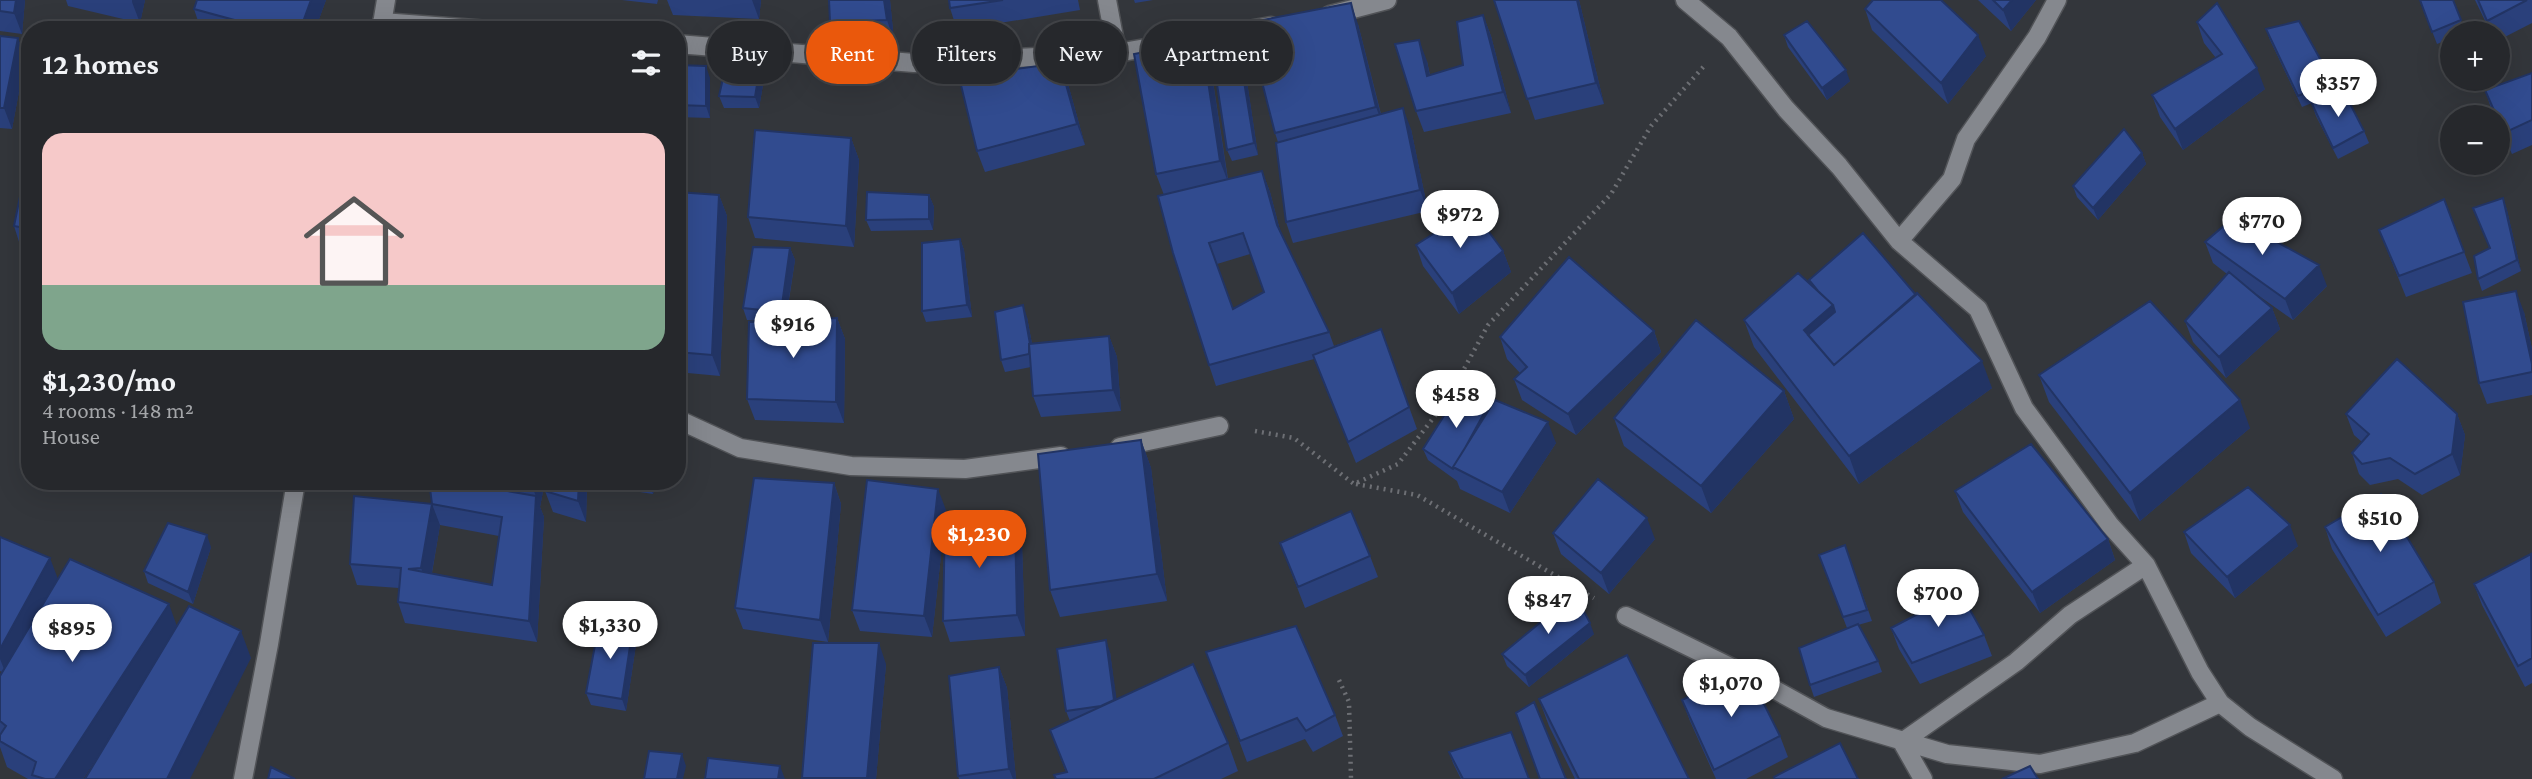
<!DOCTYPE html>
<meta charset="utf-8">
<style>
:root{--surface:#26282c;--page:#2e3034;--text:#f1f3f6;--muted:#a4a6a9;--line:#424448;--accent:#ea580c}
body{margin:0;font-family:"Crimson Pro",serif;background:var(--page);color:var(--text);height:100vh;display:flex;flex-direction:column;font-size:26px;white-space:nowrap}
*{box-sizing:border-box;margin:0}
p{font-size:23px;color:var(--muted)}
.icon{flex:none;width:38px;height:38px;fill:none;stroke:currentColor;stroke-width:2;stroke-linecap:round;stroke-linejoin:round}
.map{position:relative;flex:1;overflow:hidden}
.sheet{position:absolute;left:21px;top:21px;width:665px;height:469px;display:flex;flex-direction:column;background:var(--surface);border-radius:28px;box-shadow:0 7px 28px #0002,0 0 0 2px var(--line)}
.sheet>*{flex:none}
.banner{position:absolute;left:707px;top:21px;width:665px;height:63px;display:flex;gap:14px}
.tools{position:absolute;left:2440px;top:21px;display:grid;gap:14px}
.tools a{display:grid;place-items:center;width:70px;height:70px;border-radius:50%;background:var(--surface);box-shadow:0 7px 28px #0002,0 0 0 2px var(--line);font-size:35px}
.price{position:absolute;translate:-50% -60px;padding:0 16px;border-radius:24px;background:#fff;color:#222;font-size:23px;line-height:46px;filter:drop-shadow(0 2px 4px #0008)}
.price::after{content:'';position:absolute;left:50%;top:42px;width:21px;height:16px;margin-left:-10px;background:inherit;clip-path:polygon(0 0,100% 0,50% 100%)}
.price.active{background:var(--accent);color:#fff}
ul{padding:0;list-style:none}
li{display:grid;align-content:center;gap:14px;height:371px;padding:0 21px}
li span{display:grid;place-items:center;height:217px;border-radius:21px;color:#555}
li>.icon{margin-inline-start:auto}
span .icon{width:126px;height:126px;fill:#fffc;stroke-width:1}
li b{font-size:30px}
h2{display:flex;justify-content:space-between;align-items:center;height:84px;padding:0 21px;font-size:30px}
.tag{padding:0 24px;border-radius:32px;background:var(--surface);box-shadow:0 7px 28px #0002,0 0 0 2px var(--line);font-size:24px;line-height:63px}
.tag.active{background:var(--accent);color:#fff}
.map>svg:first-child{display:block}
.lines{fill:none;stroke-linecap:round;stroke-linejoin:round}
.street-casing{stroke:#515357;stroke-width:21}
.secondary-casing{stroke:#515357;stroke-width:21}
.path{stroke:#6d6f74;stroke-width:4.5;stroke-dasharray:2 5;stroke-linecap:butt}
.street{stroke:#85888e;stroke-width:18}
.secondary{stroke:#85888e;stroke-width:18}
.wall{fill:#2a407b;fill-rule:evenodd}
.shaded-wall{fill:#223464}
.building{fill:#314b8f;stroke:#223464;stroke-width:2;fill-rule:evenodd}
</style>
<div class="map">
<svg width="2532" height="779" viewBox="0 0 2532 779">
<rect width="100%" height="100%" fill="#33363b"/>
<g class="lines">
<defs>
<path id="street" d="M1107 0 1117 53
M1685 0 1729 37 1786 109 1839 166 1899 241 1978 309 2024 408 2110 525 2146 565 2200 672 2220 703 2250 727 2333 779
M1330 15 1387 0
M382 22 488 30
M677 44 914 63 1117 53 1271 26
M1899 241 1952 179 1966 139 2037 37 2057 0
M677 419 740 448 851 466 965 469 1061 456
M1120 447 1219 426
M1626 616 1761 682 1826 718 1947 754 2040 764 2135 743 2220 703
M1923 779 1902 742 2016 662 2070 615 2146 565"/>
<path id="secondary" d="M381 30 386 0
M243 779 269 644 296 481"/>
</defs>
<use href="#street" class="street-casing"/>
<use href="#secondary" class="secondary-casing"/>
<path class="path" d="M1255 431 1294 438 1354 484 1398 464 1447 400 1488 325 1611 194 1651 126 1705 65
M1356 484 1417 495 1594 598
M1339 680 1349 702 1351 779"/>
<use href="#street" class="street"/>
<use href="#secondary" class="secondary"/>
</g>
<path class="wall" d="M0 0H25L22 34 0 31Z
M66 0H145L140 23 68 6Z
M197 0H326L315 30H201L194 9Z
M622 0H658L657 4Z
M667 0H761L759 19 673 15Z
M890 0 894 41 838 44 830 22Z
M949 0H1078L1080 10 957 30 950 8Z
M1134 0H1153L1135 3Z
M1494 0H1579L1604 104 1535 120Z
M1978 0H2036L2011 31Z
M2420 0H2453L2465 32 2462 33H2452V38L2437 44Z
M2475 0H2532V23L2497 41V33H2491Z
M1865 9 1986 56 1948 104 1872 30Z
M1483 15 1491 36 1511 113 1424 132 1416 111 1427 61 1430 75 1463 65Z
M2197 22 2265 89 2183 150 2160 117 2152 95 2216 58 2204 43Z
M1358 24 1381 114 1411 129 1428 211 1293 243 1286 222 1278 142 1275 133Z
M2266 29 2333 82 2337 93 2302 107 2270 40Z
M1784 35 1850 81 1827 100 1788 47Z
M0 36 18 38 25 59 12 129 0 128Z
M1202 41 1210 62 1228 179 1262 171 1270 192 1281 234 1329 332 1334 346 1381 329 1417 429 1356 463 1314 359 1216 386 1209 365 1164 195 1156 174ZM1250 254 1264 292 1233 309 1217 264Z
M1238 44 1243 55 1258 155 1232 161 1227 150Z
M1060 63 1068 84 1085 145 985 172 977 151Z
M677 65 710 78V118L677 117Z
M760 67 764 79 759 108H724L719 96Z
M2532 73V145L2512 154 2497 122V117H2495L2492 111 2485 90Z
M2312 104 2364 131 2369 143 2338 159 2316 116Z
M851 138 859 160 854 247 755 238 748 217Z
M2142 153 2146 164 2098 220 2077 197 2073 186Z
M30 163V249L21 248 14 226Z
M677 192 719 195 727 216 720 376 677 372Z
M929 195 934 207 933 230 871 231 866 220Z
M2503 198 2507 210 2521 271 2482 291 2478 279 2490 249 2473 208Z
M2444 199 2472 273 2406 297 2379 230Z
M960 239 964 250 972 317 926 322 922 311Z
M2205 242 2327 286 2293 320 2252 291 2272 308 2280 329 2226 378 2193 342 2185 321 2227 274 2213 263Z
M1416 245 1503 251 1511 272 1459 314 1423 266Z
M790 248 795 260 786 320 837 318 845 339 844 423 755 420 747 399 759 321 747 320 743 308Z
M1809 280 1992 388 1859 484 1754 347 1744 320 1810 284Z
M2524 312 2532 349V395L2487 404 2479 383Z
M1027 317 1032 344 1109 336 1117 357 1121 411 1041 417 1033 396 1031 367 1005 372 1001 360Z
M1654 331 1661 352 1576 435 1522 400 1514 379 1520 373 1507 359 1500 337Z
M2039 375 2250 428 2140 521 2049 402Z
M1784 391 1794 419 1711 513 1624 446 1614 418Z
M1488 406 1489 410 1556 443 1510 513 1460 489 1457 481 1428 460 1423 449Z
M2346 414H2457L2465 435 2460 475 2422 495 2398 479 2370 485 2359 474 2352 453 2362 442 2354 435Z
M1141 440 1151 468 1167 601 1060 617 1050 590Z
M376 481H420L418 490Z
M429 481H545L540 507 544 517 537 642 405 623 398 602 399 588 357 585 350 564 432 504ZM440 525 499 536 492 585 432 573Z
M547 481H656L653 494 587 484 586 522 553 512 545 491Z
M834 483 841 504 828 642 743 629 735 608Z
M1955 491 2108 539 2115 560 2040 613 1963 512Z
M946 510 932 637 860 631 852 610Z
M1015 524 1022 545 1025 636 950 642 943 621Z
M2325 527 2434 582 2441 603 2386 637 2332 549Z
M2184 532 2298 546 2235 598 2191 553Z
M1553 533 1655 539 1609 594 1561 554Z
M0 537 58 579 177 626 251 658 112 735 83 779H28L7 767 0 747V676L2 672 0 671Z
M1280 543 1370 556 1378 577 1305 608Z
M1845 545 1872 621 1858 625 1878 661 1882 672 1814 697 1810 685 1851 627 1847 628 1819 555Z
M211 547 193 604 148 583 144 571Z
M2532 555V683L2525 687 2482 605 2474 584Z
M633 627 637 638 626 711 591 705 586 693Z
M1891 628 1984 635 1992 656 1920 684 1899 649Z
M1594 634 1529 687 1507 666 1502 654Z
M1110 652 1116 699 1228 743 1238 771 1221 779H1056L1066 772 1050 730 1070 721 1066 711Z
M1206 652 1335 715 1343 736 1313 752 1305 739 1247 762Z
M886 664 876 779H803L802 778Z
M999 667 1007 688 1016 779H959L958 776Z
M1539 699 1689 779H1575L1549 726Z
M1682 700 1780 736 1788 757 1746 779H1716L1690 721Z
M1449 752 1529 779H1461L1453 763Z"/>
<path class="shaded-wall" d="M16 0H25L22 34 14 13Z
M132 0H145L140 23 132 2Z
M311 0H326L315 30H300Z
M752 0H761L759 19Z
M884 0H890L894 41 887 20Z
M1577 0H1579L1604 104 1596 83Z
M2012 0H2036L2011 31 2003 10Z
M1351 3 1358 24 1384 128 1376 107Z
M1483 15 1491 36 1511 113 1503 92Z
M1978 35 1986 56 1948 104 1941 83Z
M18 38 25 59 12 129 4 108Z
M1419 40 1427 61 1434 98 1427 76Z
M1202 41 1210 62 1228 182 1220 161Z
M1238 44 1243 55 1258 155 1254 143Z
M1060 63 1068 84 1085 145 1077 124Z
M706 66 710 78V118L706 106Z
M760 67 764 79 759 108 755 97Z
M2257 68 2265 89 2183 150 2175 129Z
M1846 70 1850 81 1827 100 1822 88Z
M1403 108 1411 129 1428 211 1420 190Z
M851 138 859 160 854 247 846 226Z
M2142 153 2146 164 2098 220 2093 208Z
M1262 171 1270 192 1284 246 1277 225Z
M719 195 727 216 720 376 712 355Z
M929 195 934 207 933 230 929 219Z
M2503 198 2507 210 2521 271 2517 260Z
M960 239 964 250 972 317 967 305Z
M790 248 795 260 785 323 781 312Z
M1503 251 1511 272 1459 314 1452 293Z
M2319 265 2327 286 2293 320 2285 299Z
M2516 291 2524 312 2532 349V364Z
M1023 305 1027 317 1036 365 1032 354Z
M1833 305 1843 333 1820 352 1804 330Z
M2272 308 2280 329 2226 378 2219 357Z
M837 318 845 339 844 423 836 402Z
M1654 331 1661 352 1576 435 1568 414Z
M1109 336 1117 357 1121 411 1113 390Z
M1982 361 1992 388 1859 484 1849 456Z
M1784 391 1794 419 1711 513 1701 486Z
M2240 400 2250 428 2140 521 2130 493Z
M1488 406 1492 418 1454 468Z
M2457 414 2465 435 2460 475 2452 454Z
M1548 422 1556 443 1510 513 1502 492Z
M1141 440 1151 468 1167 601 1157 574Z
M415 481H420L418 490Z
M533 481H545L540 507 544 517 537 642 529 621 536 496 532 487Z
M579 481H586L587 484 586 522 578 501Z
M648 481H656L653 494Z
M834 483 841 504 828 642 820 620Z
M938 489 946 510 932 637 924 616Z
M432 504 440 525 429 589 421 568Z
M1647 518 1655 539 1609 594 1601 573Z
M1015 524 1022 545 1025 636 1017 615Z
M2290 525 2298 546 2235 598 2227 577Z
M207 535 211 547 193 604 188 592Z
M2108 539 2115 560 2040 613 2032 592Z
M50 558 58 579 6 674 0 659V649Z
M169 604 179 632 83 779H55Z
M1590 623 1594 634 1529 687 1525 675Z
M633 627 637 638 626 711 622 699Z
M241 631 251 658 190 779H167Z
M1106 640 1110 652 1119 716 1114 704Z
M879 643 886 664 876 779H867Z
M999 667 1007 688 1016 779H1013L1009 769Z
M682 754 686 766 683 779H677Z
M780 766 785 779H778Z"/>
<path class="building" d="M0 0H16L14 13 0 11Z
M197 0H311L300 30H271L194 9Z
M829 0H884L887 20 830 22Z
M949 0H1003L950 8Z
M1494 0H1577L1596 83 1527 99Z
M1873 0H1941L1978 35 1941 83 1865 9Z
M1993 0H2012L2003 10Z
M2420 0H2453L2461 20 2432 32Z
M2478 0H2527L2487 21Z
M1351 3 1376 107 1275 133 1247 23Z
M2217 3 2257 68 2175 129 2152 95 2222 54 2197 22Z
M1483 15 1503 92 1416 111 1395 44 1419 40 1427 76 1463 65 1457 22Z
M1807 21 1846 70 1822 88 1784 35Z
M2299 21 2333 82 2298 96 2266 29Z
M422 27 448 30H421Z
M0 36 18 38 4 108H0Z
M1202 41 1220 161 1156 174 1134 54Z
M1238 44 1254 143 1227 150 1211 45Z
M1060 63 1077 124 977 151 959 77Z
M677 65 706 66V106L677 105Z
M726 65 760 67 755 97 719 96Z
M2532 73V120L2504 133 2485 90Z
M2344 92 2364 131 2333 148 2312 104Z
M1403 108 1420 190 1286 222 1276 143Z
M2124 129 2142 153 2093 208 2073 186Z
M755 130 851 138 846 226 748 217Z
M27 162 30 163V229L14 226Z
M1262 171 1277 225 1329 332 1209 365 1173 253 1158 196ZM1243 233 1264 292 1233 309 1209 243Z
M677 192 719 195 712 355 677 352Z
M867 192 929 195V219L866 220Z
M2503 198 2517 260 2478 279 2474 256 2490 248 2473 208Z
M2444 199 2464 252 2399 276 2379 230Z
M1472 209 1503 251 1452 293 1416 245Z
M2233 218 2319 265 2285 299 2205 242Z
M1863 233 1916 295 1834 365 1808 335 1835 312 1833 305 1818 291 1809 280Z
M960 239 967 305 922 311V243Z
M753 247 790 248 781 312 743 308Z
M1569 257 1654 331 1568 414 1514 379 1527 367 1500 337Z
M2229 272 2272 308 2219 357 2185 321Z
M1798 273 1833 305 1804 330 1834 365 1917 293 1982 361 1849 456 1744 320Z
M2516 291 2532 364V372L2479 383 2463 302Z
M2150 301 2240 400 2130 493 2039 375Z
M1023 305 1030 344H1029V354L1001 360 995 312Z
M837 318 836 402 747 399 749 322Z
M1696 320 1784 391 1701 486 1614 418Z
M1381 329 1409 407 1348 442 1313 355Z
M1109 336 1113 390 1033 396 1029 344Z
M2397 359 2457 414 2452 454 2415 474 2390 458 2362 464 2352 453 2369 434 2346 414Z
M1459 392 1488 406 1465 448 1453 467 1454 468 1453 469 1423 449Z
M1495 400 1548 422 1502 492 1453 467Z
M1141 440 1157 574 1050 590 1038 454Z
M2031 444 2108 539 2032 592 1955 491Z
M754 478 834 483 820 620 735 608Z
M1598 479 1647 518 1601 573 1553 533Z
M867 480 938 489 924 616 852 610Z
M429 481H450L536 496 529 621 398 602 401 568 350 564 354 496 432 504ZM432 504 502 517 492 585 408 569 421 568Z
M509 481H533L532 487Z
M547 481H579L578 501 545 491Z
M2248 487 2290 525 2227 577 2184 532Z
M2381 494 2434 582 2378 615 2325 527Z
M1351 511 1370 556 1298 587 1280 543Z
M945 520 1015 524 1017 615 943 621Z
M168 523 207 535 188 592 144 571Z
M0 537 50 558 0 649Z
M1845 545 1867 610 1843 617 1819 555Z
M2531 554 2532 658 2518 666 2474 584Z
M70 559 169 604 55 779H45L32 775 36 762 0 741V735L6 726 0 721V676Z
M1960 592 1984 635 1912 663 1891 628Z
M1575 594 1590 623 1525 675 1502 654Z
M189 606 241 631 167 779H85Z
M599 624 633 627 622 699 586 693Z
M1858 624 1878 661 1810 685 1799 648Z
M1296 626 1335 715 1306 731 1297 718 1240 741 1206 652Z
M1106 640 1114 700 1101 706 1066 711 1057 649Z
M813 643H879L867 778H802Z
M1627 655 1689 779H1579L1539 699Z
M1193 664 1228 743 1154 779H1056L1054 775 1067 772 1050 730Z
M999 667 1009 769 958 776 949 676Z
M1746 668 1780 736 1714 770 1682 700Z
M1534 702 1566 779H1540L1516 713Z
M1511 732 1529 779H1463L1449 752Z
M1840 743 1858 779H1775L1774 777Z
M649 751 682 754 677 779H644Z
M708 758 780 766 778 779H705Z
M2030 766 2038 779H2002Z
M271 767 295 779H268Z"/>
</svg>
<div class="tools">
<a>+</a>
<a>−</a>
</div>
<b class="price" style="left:2338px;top:119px">$357</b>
<b class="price" style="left:1460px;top:250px">$972</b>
<b class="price" style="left:2262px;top:257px">$770</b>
<b class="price" style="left:793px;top:360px">$916</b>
<b class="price" style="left:1456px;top:430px">$458</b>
<b class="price" style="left:2380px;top:554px">$510</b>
<b class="price active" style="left:979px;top:570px">$1,230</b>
<b class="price" style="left:1938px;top:629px">$700</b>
<b class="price" style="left:1548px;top:636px">$847</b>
<b class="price" style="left:610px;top:661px">$1,330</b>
<b class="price" style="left:72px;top:664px">$895</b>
<b class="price" style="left:1731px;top:719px">$1,070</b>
<div class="banner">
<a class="tag">Buy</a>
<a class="tag active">Rent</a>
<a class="tag">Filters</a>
<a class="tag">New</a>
<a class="tag">Apartment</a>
</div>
<section class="sheet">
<h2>12 homes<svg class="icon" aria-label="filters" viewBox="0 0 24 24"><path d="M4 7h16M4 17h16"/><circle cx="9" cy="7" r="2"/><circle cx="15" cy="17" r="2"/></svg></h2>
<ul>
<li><span style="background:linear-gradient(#f6c9c9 70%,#7fa58c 0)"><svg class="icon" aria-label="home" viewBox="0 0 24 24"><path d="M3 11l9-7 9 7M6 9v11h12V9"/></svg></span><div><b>$1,230/mo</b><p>4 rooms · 148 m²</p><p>House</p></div></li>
</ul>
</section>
</div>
